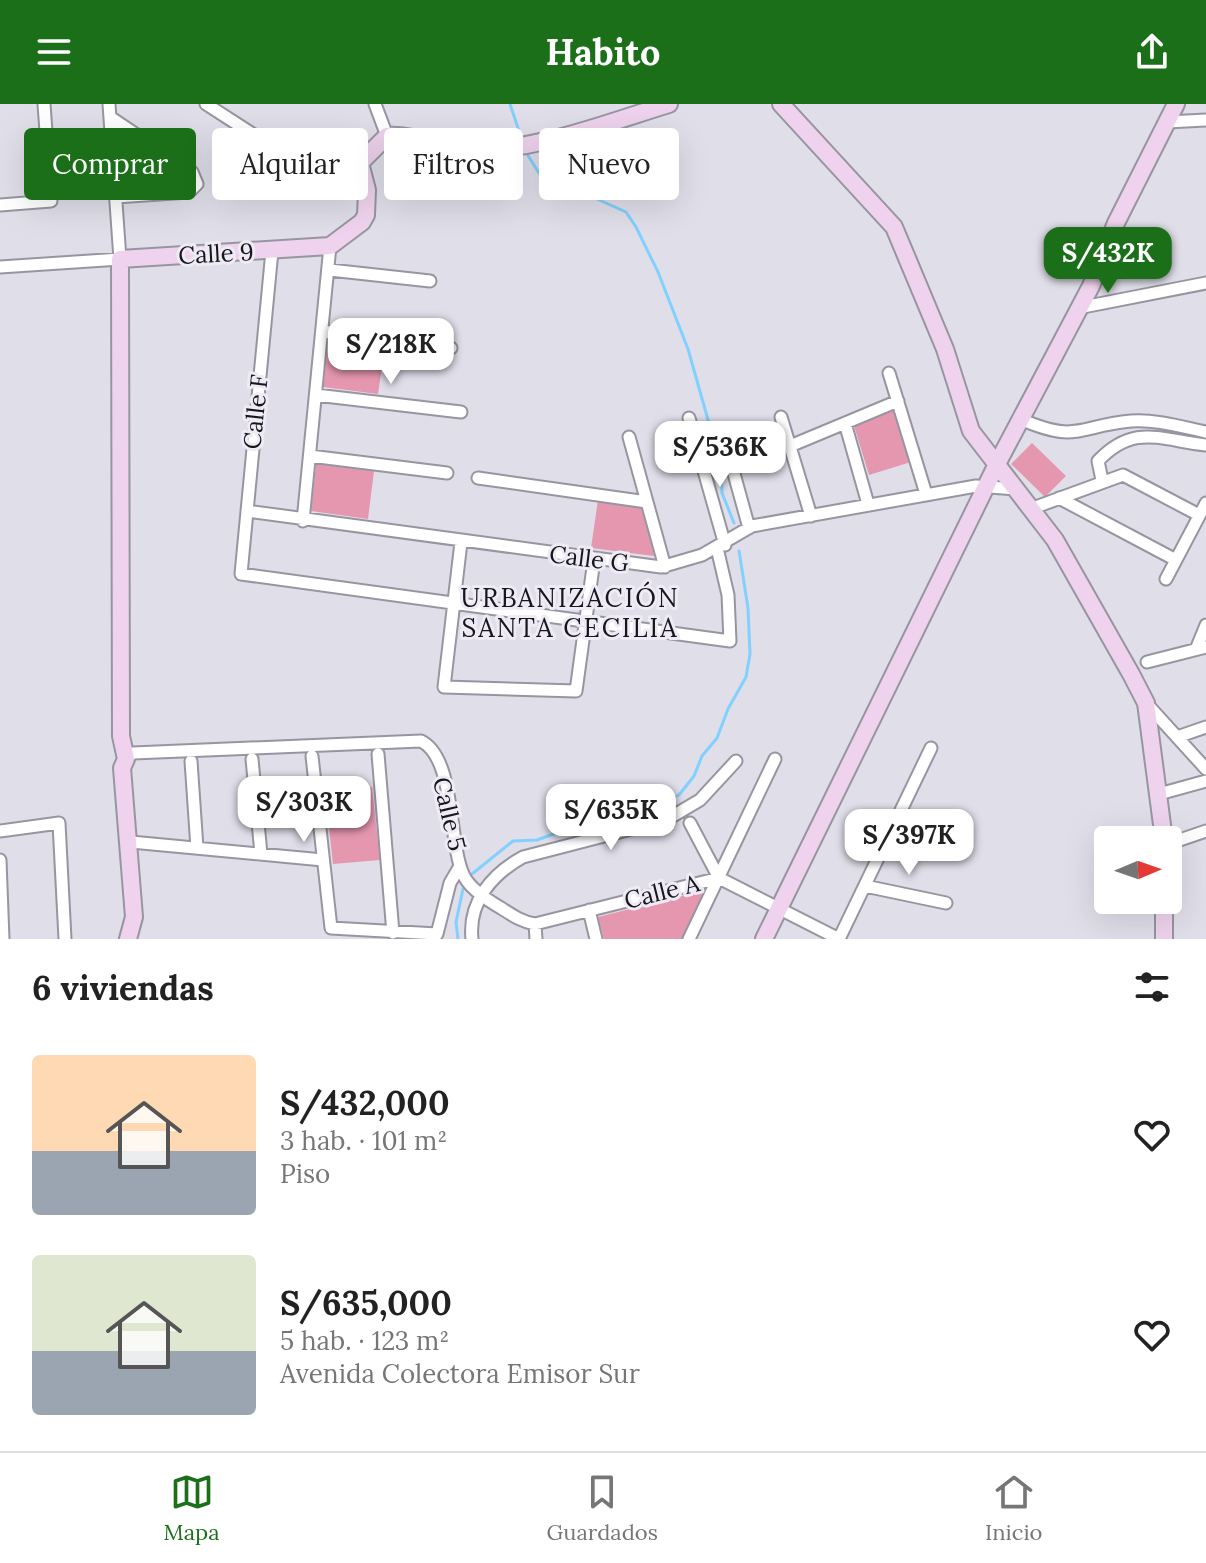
<!DOCTYPE html>
<html lang="es">
<meta charset="utf-8">
<style>
:root{--surface:#fff;--page:#f2f2f2;--text:#222;--muted:#767676;--line:#e0e0e0;--accent:#1a6f18}
body{margin:0;font-family:Lora,serif;background:var(--page);color:var(--text);height:100vh;display:flex;flex-direction:column;font-size:30px;white-space:nowrap}
*{box-sizing:border-box;margin:0}
p{font-size:26px;color:var(--muted)}
.icon{flex:none;width:44px;height:44px;fill:none;stroke:currentColor;stroke-width:2;stroke-linecap:round;stroke-linejoin:round}
.map{position:relative;height:835px;overflow:hidden}
.drawer{display:flex;flex-direction:column;background:var(--surface);flex:1}
.drawer>*{flex:none}
.banner{position:absolute;left:24px;top:24px;width:800px;height:72px;display:flex;gap:16px}
.needle{width:52px;rotate:88deg}
.buttons{position:absolute;left:1094px;top:722px;display:grid;gap:16px}
.buttons a{display:grid;place-items:center;width:88px;height:88px;border-radius:8px;background:var(--surface);box-shadow:0 8px 32px #0002;font-size:40px}
.price{position:absolute;translate:-50% -68px;padding:0 18px;border-radius:16px;background:#fff;color:#222;font-size:26px;line-height:52px;filter:drop-shadow(0 2px 4px #0008)}
.price::after{content:'';position:absolute;left:50%;top:48px;width:24px;height:18px;margin-left:-12px;background:inherit;clip-path:polygon(0 0,100% 0,50% 100%)}
.price.current{background:var(--accent);color:#fff}
ul{padding:0;list-style:none}
li{display:flex;align-items:center;gap:24px;height:200px;padding:0 32px}
li span{display:grid;place-items:center;flex:none;width:224px;height:160px;border-radius:8px;color:#555}
li>.icon{margin-inline-start:auto}
span .icon{width:96px;height:96px;fill:#fffc;stroke-width:1}
li b{font-size:34px}
h2{display:flex;justify-content:space-between;align-items:center;height:96px;padding:0 32px;font-size:34px}
.pill{padding:0 28px;border-radius:8px;background:var(--surface);box-shadow:0 8px 32px #0002;font-size:28px;line-height:72px}
.pill.current{background:var(--accent);color:#fff}
header{display:flex;justify-content:space-between;align-items:center;height:104px;padding:0 32px;background:var(--accent);color:#fff;font-size:36px;font-weight:700}
.tab-bar{display:flex;justify-content:space-around;align-items:center;height:112px;border-top:2px solid var(--line);background:var(--surface);font-size:22px;color:var(--muted)}
.tab-bar a{display:grid;justify-items:center;gap:4px}
.tab-bar .current{color:var(--accent)}
.map>svg:first-child{display:block}
.green{fill:#e697b0}
.lines{fill:none;stroke-linecap:round;stroke-linejoin:round}
.stream{stroke:#82d0fe;stroke-width:3}
.street-casing{stroke:#97959f;stroke-width:15}
.secondary-casing{stroke:#97959f;stroke-width:20}
.street{stroke:#fff;stroke-width:11}
.secondary{stroke:#efd3ee;stroke-width:16}
.labels{text-anchor:middle;stroke-width:6;stroke-linejoin:round;paint-order:stroke}
.street-label{font-size:24px;fill:#17161a;stroke:#eeebf6}
.neighbourhood-label{font-size:26px;letter-spacing:2px;fill:#17161a;stroke:#eeebf6}
</style>
<header><svg class="icon" aria-label="menu" viewBox="0 0 24 24"><path d="M4 6h16M4 12h16M4 18h16"/></svg>Habito<svg class="icon" aria-label="share" viewBox="0 0 24 24"><path d="M12 15V3M7 8l5-5 5 5M5 13v7h14v-7"/></svg></header>
<div class="map">
<svg width="1206" height="835" viewBox="0 0 1206 835">
<rect width="100%" height="100%" fill="#e0dee9"/>
<path class="green" d="M127 28 194 75 189 81 125 85 122 33Z
M329 235 385 242 378 290 323 283Z
M890 306 896 307 911 358 869 371 854 322Z
M1032 339 1066 372 1045 393 1011 360Z
M316 360 374 367 368 415 311 407Z
M598 396 643 400 654 452 591 444Z
M372 683 380 756 333 760 325 688Z
M701 787 705 791 684 835H604L598 813Z"/>
<g class="lines">
<path class="stream" d="M510 0 522 36
M527 50 544 77 568 82 626 108 636 123 658 168 688 245 721 362 722 389 734 419
M472 770 513 737 537 736 578 721 648 705 679 691 694 672 702 652 717 634 728 605 746 573 750 550 748 504 739 447
M458 835 456 818 463 785"/>
<defs>
<path id="street" d="M206 0 285 51 308 58 360 59
M375 0 387 32
M110 13 192 68 197 80 189 88 116 93
M1167 18 1206 16
M0 101 51 97 44 0
M272 147 241 470 730 537 728 491 717 444
M0 163 120 155 109 0
M330 166 430 177
M1078 204 1206 179
M323 227 451 244
M889 269 926 390
M316 291 461 308
M781 313 811 412
M689 314 725 441
M1020 315C1079 340 1077 322 1131 317 1155 315 1182 323 1206 328
M845 319 868 400
M629 333 665 463
M725 337 749 424
M790 342 898 297
M310 352 447 369
M478 374 647 398
M1102 376 1098 357C1134 319 1160 336 1206 341
M1059 394 1176 456
M1033 404 1123 371 1199 411
M247 407 661 463 702 451 752 422 976 382 1016 385
M303 417 330 142
M461 438 444 583 576 587 594 456
M1166 475 1206 399
M1197 543 1206 521
M1147 558 1206 543
M1146 599 1206 665
M1177 633 1206 623
M378 650 393 829
M312 652 331 824 437 830 450 779 460 762
M126 655 133 649 421 637C458 655 447 751 467 777 475 788 489 797 501 804 512 811 522 818 535 820L719 774 839 835
M252 655 261 750
M191 657 197 744
M1159 690 1206 677
M690 719 719 774
M0 727 59 719 65 835
M131 738 323 756
M1168 740 1206 727
M0 756 3 835
M865 782 946 799
M589 806 596 835
M535 820 536 835
M472 835C468 798 492 770 523 753L666 716 700 696 736 657
M689 835 775 655
M839 835 931 644"/>
<path id="secondary" d="M781 0 894 123 945 245 971 327 1055 436 1131 570 1146 599 1164 736
M1164 796V835
M128 835 134 813 122 664 126 655 121 632 120 155 330 142 362 118 366 111 367 86 360 59 387 32C417 30 437 45 465 46 536 48 603 20 669 0
M764 835 997 360 1091 182 1116 119 1176 0"/>
</defs>
<use href="#street" class="street-casing"/>
<use href="#secondary" class="secondary-casing"/>
<use href="#street" class="street"/>
<use href="#secondary" class="secondary"/>
</g>
<g class="labels">
<g class="street-label">
<text transform="translate(216 150) rotate(-3)" y="8">Calle 9</text>
<text transform="translate(256 308) rotate(-84)" y="8">Calle F</text>
<text transform="translate(589 455) rotate(7)" y="8">Calle G</text>
<text transform="translate(449 710) rotate(77)" y="8">Calle 5</text>
<text transform="translate(662 788) rotate(-14)" y="8">Calle A</text>
</g>
<g class="neighbourhood-label">
<text x="570" y="503">URBANIZACIÓN<tspan x="570" dy="30">SANTA CECILIA</tspan></text>
</g>
</g>
</svg>
<div class="buttons">
<a><svg class="needle" viewBox="-14 -14 28 28"><path d="M0-13l5 13h-10z" fill="#e53935"/><path d="M0 13l5-13h-10z" fill="#767676"/></svg></a>
</div>
<b class="price current" style="left:1108px;top:191px">S/432K</b>
<b class="price" style="left:391px;top:282px">S/218K</b>
<b class="price" style="left:720px;top:385px">S/536K</b>
<b class="price" style="left:304px;top:740px">S/303K</b>
<b class="price" style="left:611px;top:748px">S/635K</b>
<b class="price" style="left:909px;top:773px">S/397K</b>
<div class="banner">
<a class="pill current">Comprar</a>
<a class="pill">Alquilar</a>
<a class="pill">Filtros</a>
<a class="pill">Nuevo</a>
</div>
</div>
<section class="drawer">
<h2>6 viviendas<svg class="icon" aria-label="filters" viewBox="0 0 24 24"><path d="M4 7h16M4 17h16"/><circle cx="9" cy="7" r="2"/><circle cx="15" cy="17" r="2"/></svg></h2>
<ul>
<li><span style="background:linear-gradient(#ffd9b3 60%,#9aa5b1 0)"><svg class="icon" aria-label="home" viewBox="0 0 24 24"><path d="M3 11l9-7 9 7M6 9v11h12V9"/></svg></span><div><b>S/432,000</b><p>3 hab. · 101 m²</p><p>Piso</p></div><svg class="icon" aria-label="heart" viewBox="0 0 24 24"><path d="M12 20l-8-8c-3-5 5-10 8-4 3-6 11-1 8 4z"/></svg></li>
<li><span style="background:linear-gradient(#dfe7d0 60%,#9aa5b1 0)"><svg class="icon" aria-label="home" viewBox="0 0 24 24"><path d="M3 11l9-7 9 7M6 9v11h12V9"/></svg></span><div><b>S/635,000</b><p>5 hab. · 123 m²</p><p>Avenida Colectora Emisor Sur</p></div><svg class="icon" aria-label="heart" viewBox="0 0 24 24"><path d="M12 20l-8-8c-3-5 5-10 8-4 3-6 11-1 8 4z"/></svg></li>
</ul>
</section>
<nav class="tab-bar">
<a class="current"><svg class="icon" aria-label="map" viewBox="0 0 24 24"><path d="M3 6l6-2 6 2 6-2v14l-6 2-6-2-6 2zM9 4v14M15 6v14"/></svg>Mapa</a>
<a><svg class="icon" aria-label="saved" viewBox="0 0 24 24"><path d="M7 4h10v16l-5-4-5 4z"/></svg>Guardados</a>
<a><svg class="icon" aria-label="home" viewBox="0 0 24 24"><path d="M3 11l9-7 9 7M6 9v11h12V9"/></svg>Inicio</a>
</nav>
